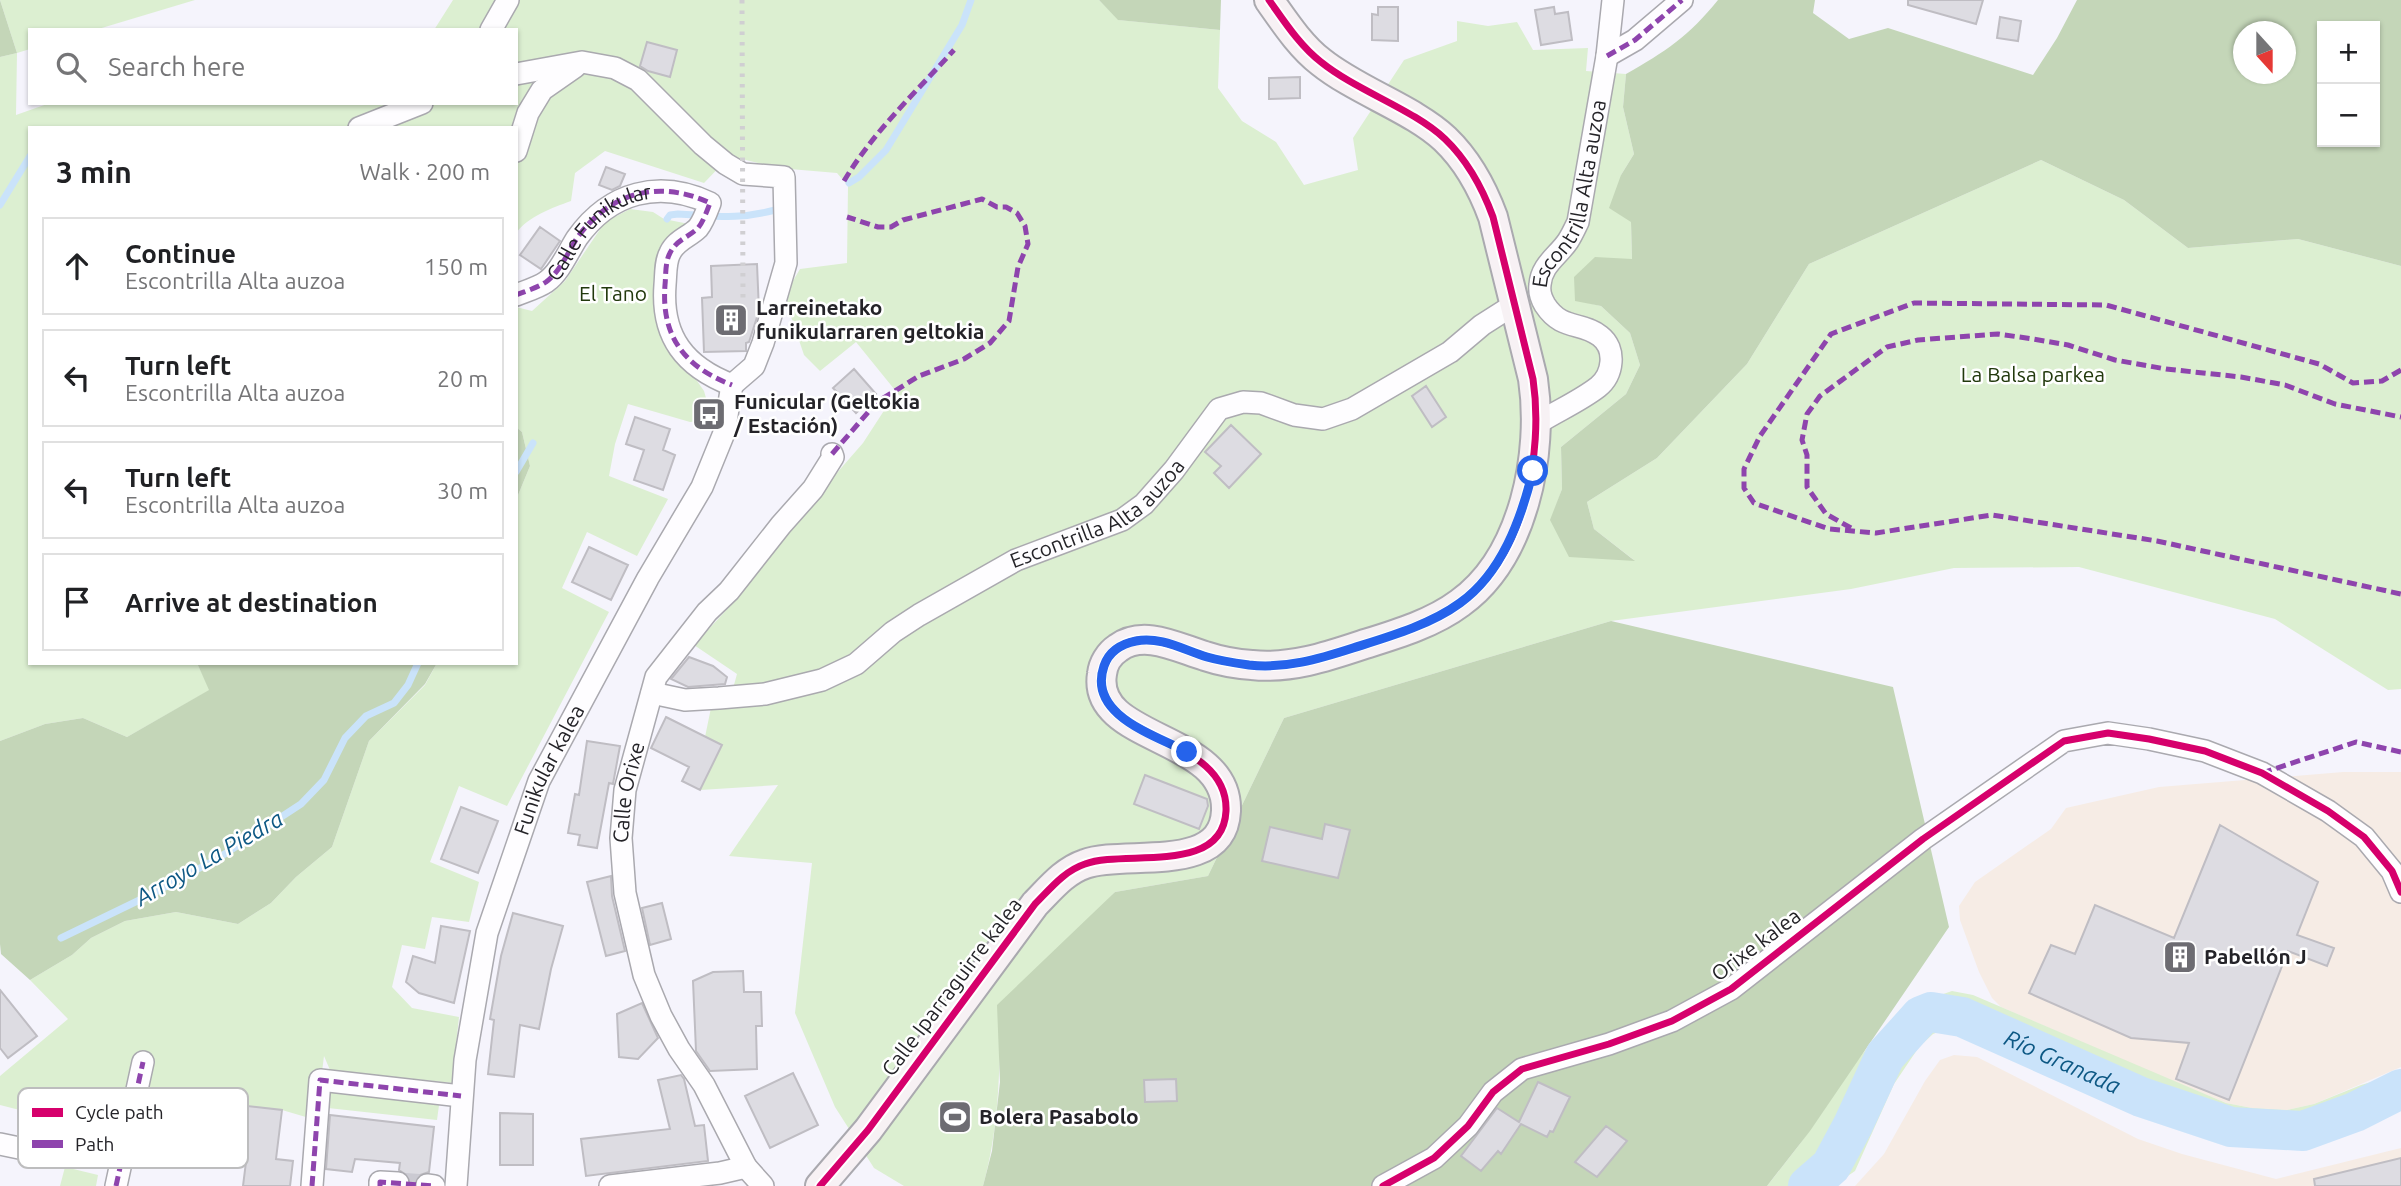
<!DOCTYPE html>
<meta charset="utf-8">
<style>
:root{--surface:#fff;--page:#f2f2f2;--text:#202124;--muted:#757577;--line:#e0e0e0}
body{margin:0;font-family:Ubuntu,sans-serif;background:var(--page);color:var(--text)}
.controls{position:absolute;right:21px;top:21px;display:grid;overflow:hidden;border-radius:0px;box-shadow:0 2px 5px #0004}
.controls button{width:63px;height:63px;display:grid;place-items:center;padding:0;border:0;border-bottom:2px solid var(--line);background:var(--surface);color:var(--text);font:35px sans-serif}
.compass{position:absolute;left:2233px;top:21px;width:63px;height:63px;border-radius:50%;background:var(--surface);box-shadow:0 2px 5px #0004;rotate:159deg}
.stop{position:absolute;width:21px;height:21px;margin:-16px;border:5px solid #2563eb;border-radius:50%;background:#fff}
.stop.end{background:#2563eb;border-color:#fff;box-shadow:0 2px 7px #0008}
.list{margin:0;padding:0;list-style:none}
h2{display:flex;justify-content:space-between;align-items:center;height:91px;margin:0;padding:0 28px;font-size:30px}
h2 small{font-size:23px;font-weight:400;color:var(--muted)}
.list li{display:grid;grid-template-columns:46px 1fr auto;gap:21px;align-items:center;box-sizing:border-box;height:98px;margin:0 14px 14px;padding:0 14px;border:2px solid var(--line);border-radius:0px}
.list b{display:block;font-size:26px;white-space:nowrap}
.list p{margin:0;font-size:23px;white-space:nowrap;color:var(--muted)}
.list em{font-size:23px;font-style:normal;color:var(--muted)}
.icon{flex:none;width:38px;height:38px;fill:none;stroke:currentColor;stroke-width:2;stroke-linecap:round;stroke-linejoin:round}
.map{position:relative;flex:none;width:2401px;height:1186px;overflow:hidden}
.search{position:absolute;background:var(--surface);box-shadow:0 2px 5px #0004;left:28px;top:28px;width:490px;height:77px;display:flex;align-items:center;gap:18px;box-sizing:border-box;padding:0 24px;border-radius:0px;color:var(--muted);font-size:26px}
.panel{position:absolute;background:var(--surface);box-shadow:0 2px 5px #0004;left:28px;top:126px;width:490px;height:539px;border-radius:0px}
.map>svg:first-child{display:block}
</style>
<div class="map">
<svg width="2401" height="1186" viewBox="0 0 2401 1186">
<rect width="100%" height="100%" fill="#f5f4fc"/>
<path fill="#f6ece5" d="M2343 772H2401V1067L2314 1104 2287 1110 2252 1108 2226 1103 2146 1070 2001 1007 1992 998 1979 972 1960 920 1959 906 1975 882 2051 829 2066 808 2159 787Z
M1954 1055 1977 1057 2138 1139 2182 1154 2276 1179 2401 1148V1186H1855L1884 1154 1925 1081 1940 1060Z"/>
<path fill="#dcefd1" d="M0 0H195L95 30H30V49L17 53 16 115 50 103H516V30H434L453 0H1099L1119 20 1220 30 1218 88 1242 121 1276 142 1304 185 1358 170 1353 138 1404 60 1457 41V21L1488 26 1517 22 1533 50 1588 48 1586 71 1626 74 1623 107 1634 154 1621 175 1631 222 1632 260 1576 300 1601 306 1630 333 1640 365 1626 394 1561 447 1562 489 1551 520 1634 560 1594 529 1587 502 1657 458 1747 364 1809 264 2041 160 2124 200 2188 248 2298 239 2401 266V689L2388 690 2275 619 2079 567 1954 568 1851 589 1611 621 1284 718 1208 876 1115 892 1000 1013C1000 1072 999 1129 983 1186H904L874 1168 835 1107 795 1013 812 863 729 856 778 785 700 790 722 746 705 737 712 703H729L737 674 694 645 743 592 815 498 863 443 887 406 903 400 856 342 820 371 804 355 784 296 800 269 847 263 848 186 837 173 778 168 730 156 704 183 605 151 575 173 571 201C552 208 529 216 516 233V128H30V663H197L210 690 127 737 83 718 45 724 0 741V57L17 53Z
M630 209 653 212 664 219 689 224 661 270 693 375 704 391 708 405V420L690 422 628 404 615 444 609 476 668 499 637 556 587 532 562 588 609 612 507 806 459 786 430 862 479 882 469 922 432 917 425 949 402 945 392 987 412 1008 459 1017 452 1083 330 1070 324 1056 316 1120 282 1110 147 1095H136L126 1137 0 1105V1076L68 1019 30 980 72 955 91 938 125 921 176 912 238 924 271 903 296 877 332 847 369 741 425 685 437 663H516V500L530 466 522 432 516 427V307L532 311 565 281 605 222Z
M1952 991 1973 995 2226 1103 2252 1108 2287 1110 2314 1104 2361 1085 2401 1073V1110L2364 1122 2314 1144 2236 1145 2171 1124 1972 1033 1949 1028 1933 1034 1919 1047 1894 1084 1855 1171 1833 1186H1767C1785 1163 1803 1141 1819 1117 1859 1059 1880 1014 1952 991Z
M330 1086 440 1098 437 1120 328 1108Z
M65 1167 98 1175 96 1186H60Z"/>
<path fill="#c4d6b8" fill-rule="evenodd" d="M0 0 17 53 0 57Z
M1099 0H1221L1220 30 1118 20Z
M1718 0H1815L1813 13 1849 39 1888 28 2033 75 2057 38 2077 0H2401V266L2298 239 2188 248 2124 200 2041 160 1809 264 1747 364 1657 458 1587 502 1594 529 1635 561 1569 557 1550 520 1562 489 1561 447 1626 394 1640 365 1630 333 1601 306 1575 301 1574 277 1595 257 1632 259 1631 222 1609 208 1621 175 1634 154 1623 107 1626 74C1665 52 1689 36 1718 0ZM2375 26V142H2322V26ZM2244 32H2286V74H2244Z
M516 427 522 432 530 466 516 500Z
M1611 621 1893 687 1949 927 1810 1131 1767 1186H983L992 1151 1000 1082 997 1005 1115 892 1208 876 1284 718Z
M197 663H437L425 684 369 741 332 847 296 877 271 903 238 924 176 912 125 921 91 938 72 955 30 980 1 954 0 944V741L45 724 83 718 127 737 209 690Z"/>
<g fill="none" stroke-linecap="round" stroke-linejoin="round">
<path stroke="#cae3fa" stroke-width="7" d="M849 183 859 177 886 150 962 25 971 0
M0 205 30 156
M667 219 670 215 678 214C717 216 737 220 775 210
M516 472 533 443
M61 938 156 892 220 857 301 804 324 780 345 738 366 716 394 703 408 685 418 663"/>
<path stroke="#cae3fa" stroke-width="40" id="s1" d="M1808 1186 1831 1166 1853 1125 1885 1056 1921 1016 1931 1012 1962 1017 2141 1097 2231 1127 2303 1131 2355 1112 2401 1089"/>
</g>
<path fill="#dddce2" stroke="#bfbdc3" stroke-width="2" d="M1908 0H1983L1976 24 1908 5Z
M1378 7H1398V41L1372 40V14L1378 15Z
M1554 7 1555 14 1568 12 1572 40 1541 45 1535 10Z
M2000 17 2021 21 2018 41 1997 38Z
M647 42 677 50 670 77 648 71 640 66Z
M1300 77V98L1269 99V78Z
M606 167 625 174 620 186 612 190 599 185Z
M540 227 560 241 541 269 520 255Z
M757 264 759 311 749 342 746 343V351L704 352 702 298 712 297 711 266Z
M854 369 876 394 856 413 833 388Z
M1426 386 1446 417 1432 427 1412 396Z
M635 417 670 429 663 450 675 455 663 490 634 480 644 450 626 444Z
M1231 425 1261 454 1229 488 1214 473 1221 466 1205 452Z
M589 547 628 565 611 600 572 582Z
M689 657 713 666 727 677 725 684 688 687 671 679Z
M666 717 722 745 700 790 682 781 689 767 651 748Z
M587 741 620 746 613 784 609 783 597 848 578 845 580 835 568 833 575 794 579 795Z
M1145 775 1207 799 1208 806 1199 829 1134 804Z
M461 807 498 821 478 873 441 859Z
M1325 824 1350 830 1338 878 1262 861 1270 827 1322 839Z
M2220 825 2318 882 2297 935 2334 948 2327 966 2288 951 2229 1100 2176 1079 2189 1043 2131 1038 2029 993 2051 945 2075 954 2095 905 2174 938Z
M611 876 612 896 625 951 606 956 587 882Z
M662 903 671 939 650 945 642 908Z
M513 913 563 926 551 969 539 1029 520 1025 514 1077 488 1074 494 1020 490 1019 501 956Z
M441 926 470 931 454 1003 419 993 406 982 413 956 435 963Z
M743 971 744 992H761L762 1026H756L757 1069 710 1071 696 1051 693 981 713 972Z
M0 990 37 1036 8 1058 0 1048Z
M642 1003 658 1038 638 1059 619 1057 617 1014Z
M793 1073 818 1125 770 1148 745 1096Z
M681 1075 684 1079 695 1126 704 1125 708 1161 586 1176 581 1139 670 1129 658 1080Z
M1176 1079 1177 1101 1145 1102 1144 1080Z
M1538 1082 1570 1097 1553 1132 1550 1131 1547 1137 1521 1124 1501 1154 1498 1151 1481 1171 1461 1156 1497 1108 1519 1122Z
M149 1095 282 1110 276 1159 293 1161 290 1186H243L247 1154 142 1142Z
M500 1113 533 1114V1165H500Z
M330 1115 434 1127 429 1172 417 1176 414 1186H410L409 1177 399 1170 400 1163 355 1159 352 1172 326 1169Z
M1606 1126 1627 1141 1597 1177 1575 1162Z
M2401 1158V1186H2315L2314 1179Z"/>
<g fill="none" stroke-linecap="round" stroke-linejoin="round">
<path stroke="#cbcad2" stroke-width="21" stroke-dasharray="21 10" stroke-linecap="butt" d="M398 1183 427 1185"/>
<g stroke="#aaa9af" stroke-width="24">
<g id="street">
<path d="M491 30 508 0"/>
<path d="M1607 56 1635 40 1682 0"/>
<path d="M516 74 582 62 615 68 638 80 703 145 726 164 743 174 784 177 786 263 763 343 754 366 732 385"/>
<path d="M359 128 422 103"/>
<path d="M516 151 528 113 542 90 575 67"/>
<path d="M516 295C526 291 537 288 546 282 560 272 568 252 577 238 610 192 659 179 710 203 707 211 703 222 698 228 689 237 676 240 670 253 665 262 666 275 665 285 661 337 685 367 732 385"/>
<path id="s2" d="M1538 423C1557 411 1580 401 1598 387 1613 375 1617 349 1600 336 1581 321 1562 331 1545 305 1542 300 1539 292 1540 285 1541 265 1558 256 1568 241 1572 235 1575 228 1578 222L1607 56 1613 0"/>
<path id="s3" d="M652 693 685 700 719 698 765 694 822 680 856 664 893 632 919 615 1016 560 1122 520 1144 504 1174 470 1219 409 1243 402 1261 403 1294 415 1323 419 1352 409 1450 352 1482 325 1515 304"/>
<path d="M0 1144 48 1154"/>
<path d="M427 1185 434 1186"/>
<path d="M116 1186 143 1062"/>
<path d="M312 1186 320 1080 461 1096"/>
<path d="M380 1186V1182L398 1183"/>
<path id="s4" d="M456 1186 465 1060 487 933 539 781 648 578 702 487 724 433 732 385"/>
<path d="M610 1186 720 1173 746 1167"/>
<path id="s5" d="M763 1186 746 1167 704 1085 679 1049 661 1016 644 975 625 893 621 838 625 790 656 677 707 612 729 591 781 525 813 489 833 457 832 454"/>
<path d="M1383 1186 1434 1158 1468 1126 1493 1092 1522 1069 1609 1044 1672 1021 1731 989 1923 839 2064 741 2108 733 2149 739 2205 751 2262 773 2328 811 2364 837 2392 871 2401 892"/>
</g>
</g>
<g stroke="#aaa9af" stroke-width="32">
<path id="secondary" d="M820 1186 868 1130 1035 904C1050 889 1064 871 1085 864 1124 849 1223 876 1226 811 1229 734 1091 742 1102 674 1103 664 1109 654 1118 648 1144 629 1178 648 1205 656 1220 661 1236 664 1252 665 1290 669 1326 657 1362 645 1394 635 1432 624 1460 603 1524 557 1544 453 1533 379L1493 217C1482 187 1468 161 1445 139 1413 109 1357 91 1321 62 1300 46 1284 21 1269 0"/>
</g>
<use href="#street" stroke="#fefdff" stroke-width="21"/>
<use href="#secondary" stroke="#f7f1f4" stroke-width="28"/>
<path stroke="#d0cfd2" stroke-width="5" stroke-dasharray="3.5 7" stroke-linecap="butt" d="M742 0 743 301"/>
<g stroke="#8e44ad" stroke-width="5" stroke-dasharray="10 5" stroke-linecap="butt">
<path d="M1607 56 1635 40 1682 0"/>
<path d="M844 181C873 132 916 92 954 50"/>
<path id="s6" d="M516 295C526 291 537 288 546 282 560 272 568 252 577 238 610 192 659 179 710 203 707 211 703 222 698 228 689 237 676 240 670 253 665 262 666 275 665 285 661 337 685 367 732 385"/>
<path d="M2401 370 2382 381 2353 383 2319 364 2106 305 1914 303 1831 334 1760 436 1744 469V488L1754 503 1829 529 1876 533 1992 515 2157 541 2401 594"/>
<path d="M832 454 877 402 919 376 964 359 990 343 1009 321 1018 267 1028 244 1025 226 1017 213 1006 207H997L982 199 903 220 891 227H878L847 217"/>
<path d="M1851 528 1826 514 1807 487V455L1802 440 1807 414 1820 396 1887 347 1918 340 1998 334 2033 339 2068 345 2115 360 2166 369 2241 377 2285 385 2335 404 2401 417"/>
<path d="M2262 773 2356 742 2401 752"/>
<path d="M116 1186 143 1062"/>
<path d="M312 1186 320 1080 461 1096"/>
<path d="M380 1186V1182L434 1186"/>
</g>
<g stroke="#fff" stroke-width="11">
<path id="cycleway" d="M820 1186 868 1130 1035 904C1050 889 1064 871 1085 864 1124 849 1223 876 1226 811 1229 734 1091 742 1102 674 1103 664 1109 654 1118 648 1144 629 1178 648 1205 656 1220 661 1236 664 1252 665 1290 669 1326 657 1362 645 1394 635 1432 624 1460 603 1524 557 1544 453 1533 379L1493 217C1482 187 1468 161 1445 139 1413 109 1357 91 1321 62 1300 46 1284 21 1269 0
M1383 1186 1434 1158 1468 1126 1493 1092 1522 1069 1609 1044 1672 1021 1731 989 1923 839 2064 741 2108 733 2149 739 2205 751 2262 773 2328 811 2364 837 2392 871 2401 892"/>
</g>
<use href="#cycleway" stroke="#d6006c" stroke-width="7"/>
</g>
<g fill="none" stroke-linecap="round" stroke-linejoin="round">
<path stroke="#2563eb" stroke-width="9" d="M1187 752C1155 735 1087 715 1104 666 1109 651 1121 644 1136 641 1160 636 1184 650 1207 657 1221 661 1235 663 1249 665 1285 669 1319 659 1353 648 1388 637 1430 625 1460 603 1502 573 1521 519 1533 471"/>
</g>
<defs>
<g id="building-square" transform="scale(1.75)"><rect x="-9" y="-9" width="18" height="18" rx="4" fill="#6d6c72" stroke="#fff"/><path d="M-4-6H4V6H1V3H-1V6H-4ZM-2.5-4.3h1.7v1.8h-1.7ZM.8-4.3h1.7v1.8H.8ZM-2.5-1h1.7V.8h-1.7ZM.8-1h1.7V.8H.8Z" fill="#fff"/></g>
<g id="bus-square" transform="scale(1.75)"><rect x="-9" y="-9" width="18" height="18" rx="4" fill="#6d6c72" stroke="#fff"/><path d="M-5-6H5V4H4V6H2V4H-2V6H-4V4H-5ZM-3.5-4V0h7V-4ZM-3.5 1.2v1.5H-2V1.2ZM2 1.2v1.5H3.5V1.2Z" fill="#fff"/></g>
<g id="stadium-square" transform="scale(1.75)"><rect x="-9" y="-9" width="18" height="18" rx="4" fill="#6d6c72" stroke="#fff"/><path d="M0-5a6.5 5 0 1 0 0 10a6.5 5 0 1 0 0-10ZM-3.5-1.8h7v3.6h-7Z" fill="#fff"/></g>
</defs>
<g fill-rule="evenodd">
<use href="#building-square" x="731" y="320"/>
<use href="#bus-square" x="709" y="414"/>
<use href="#building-square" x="2180" y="957"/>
<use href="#stadium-square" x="955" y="1117"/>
</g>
<g text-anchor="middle" stroke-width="5" stroke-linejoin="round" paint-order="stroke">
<g font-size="21" fill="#242328" stroke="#fff">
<text dy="7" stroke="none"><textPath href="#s2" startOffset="312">Escontrilla Alta auzoa</textPath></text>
<text dy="7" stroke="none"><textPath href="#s6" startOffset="108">Calle Funikular</textPath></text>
<text dy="7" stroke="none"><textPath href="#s3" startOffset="497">Escontrilla Alta auzoa</textPath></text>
<text dy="7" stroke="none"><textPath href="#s4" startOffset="430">Funikular kalea</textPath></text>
<text dy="7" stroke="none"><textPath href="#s5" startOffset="429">Calle Orixe</textPath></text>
<text transform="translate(1756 945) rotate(-37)" y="7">Orixe kalea</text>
<text transform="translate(952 987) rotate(-53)" y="7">Calle Iparraguirre kalea</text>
</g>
<g font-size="21" fill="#22390d" stroke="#fff">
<text x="613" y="301">El Tano</text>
<text x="2033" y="382">La Balsa parkea</text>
</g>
<g font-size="21" font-weight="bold" fill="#242328" stroke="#fff" text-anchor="start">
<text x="756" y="315">Larreinetako<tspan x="756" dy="24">funikularraren geltokia</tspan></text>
<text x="734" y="409">Funicular (Geltokia<tspan x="734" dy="24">/ Estación)</tspan></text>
<text x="2204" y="964">Pabellón J</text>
<text x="979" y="1124">Bolera Pasabolo</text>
</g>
<g font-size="23" font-style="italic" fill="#0d5884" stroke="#fff">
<text transform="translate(209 858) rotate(-30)" y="8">Arroyo La Piedra</text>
<text dy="8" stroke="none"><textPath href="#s1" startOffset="359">Río Granada</textPath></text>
</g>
</g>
<rect x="18" y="1088" width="230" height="80" rx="10" fill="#fff" stroke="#bdbdbe" stroke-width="2"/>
<rect x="32" y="1108" width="31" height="9" fill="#d6006c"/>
<rect x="32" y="1140" width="31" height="8" fill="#8e44ad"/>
<g font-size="19" fill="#242328">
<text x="75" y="1119">Cycle path</text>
<text x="75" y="1151">Path</text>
</g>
</svg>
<div class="controls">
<button>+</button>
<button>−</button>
</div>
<svg class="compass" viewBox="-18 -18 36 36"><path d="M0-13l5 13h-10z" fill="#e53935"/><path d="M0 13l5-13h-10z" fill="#757577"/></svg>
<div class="stop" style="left:1533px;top:471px"></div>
<div class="stop end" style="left:1187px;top:752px"></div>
<div class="search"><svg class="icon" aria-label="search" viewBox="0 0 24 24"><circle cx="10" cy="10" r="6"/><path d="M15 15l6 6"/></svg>Search here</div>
<section class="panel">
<h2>3 min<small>Walk · 200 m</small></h2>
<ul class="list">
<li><svg class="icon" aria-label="ahead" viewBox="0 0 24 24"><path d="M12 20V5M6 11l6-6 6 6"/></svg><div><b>Continue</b><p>Escontrilla Alta auzoa</p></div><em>150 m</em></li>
<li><svg class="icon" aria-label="left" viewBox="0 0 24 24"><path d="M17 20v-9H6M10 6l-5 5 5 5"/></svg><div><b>Turn left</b><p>Escontrilla Alta auzoa</p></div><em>20 m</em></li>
<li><svg class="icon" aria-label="left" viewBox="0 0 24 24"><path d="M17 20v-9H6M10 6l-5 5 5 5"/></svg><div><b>Turn left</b><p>Escontrilla Alta auzoa</p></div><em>30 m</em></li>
<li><svg class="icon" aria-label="arrive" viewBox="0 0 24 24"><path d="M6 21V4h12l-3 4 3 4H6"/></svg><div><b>Arrive at destination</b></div></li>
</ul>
</section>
</div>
